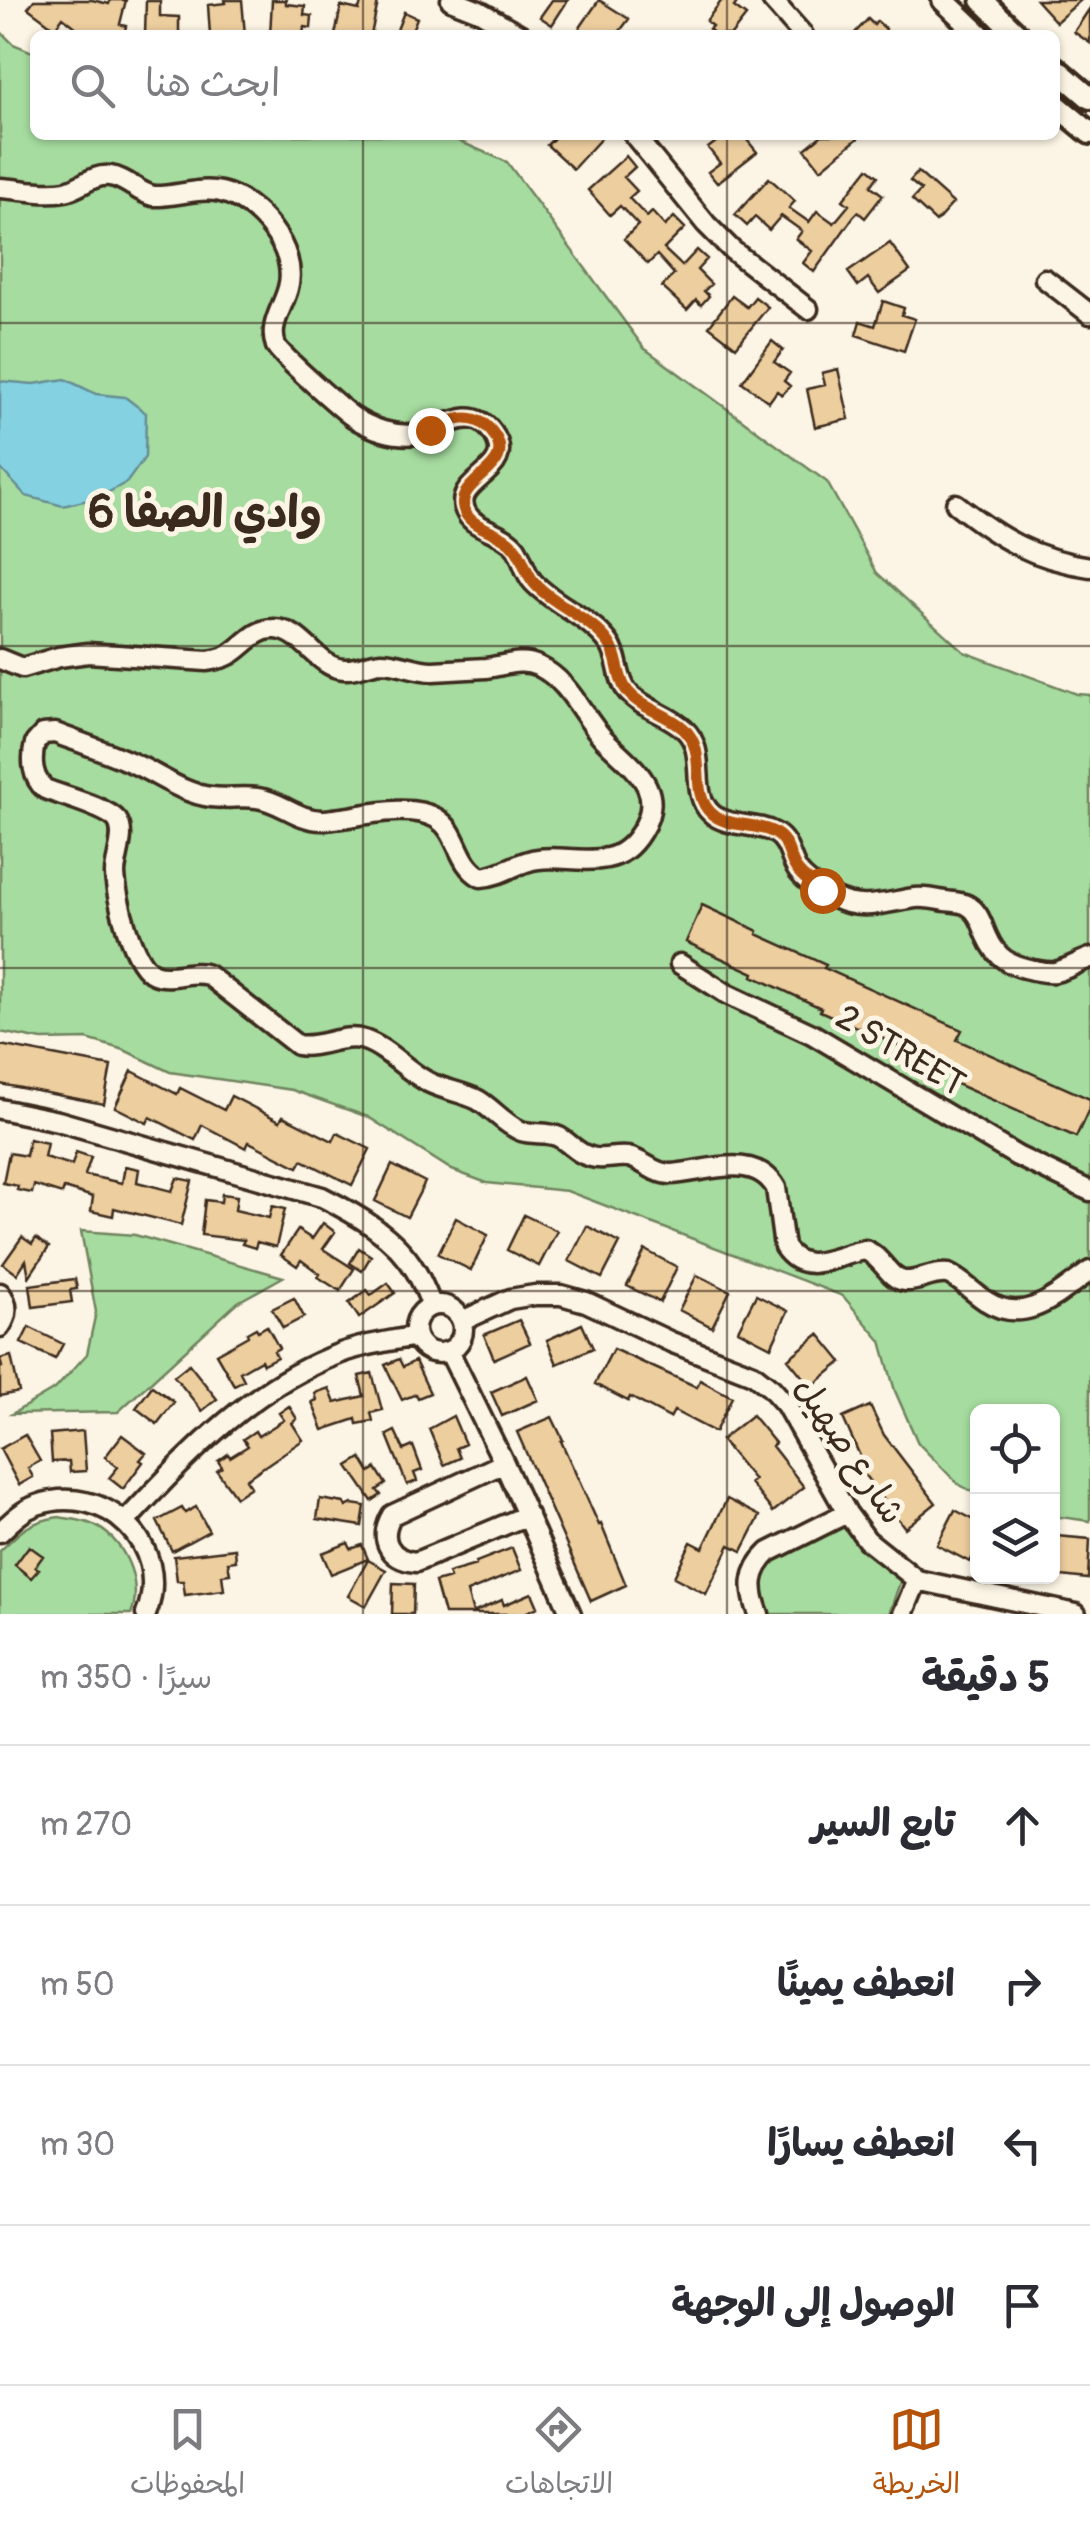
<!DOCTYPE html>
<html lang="ar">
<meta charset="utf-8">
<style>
:root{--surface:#fff;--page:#f7f7f7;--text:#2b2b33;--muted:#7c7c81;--line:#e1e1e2;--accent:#b45309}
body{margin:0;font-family:Pangolin,"Playpen Sans Arabic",sans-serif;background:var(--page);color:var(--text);direction:rtl}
.controls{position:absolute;right:30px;bottom:30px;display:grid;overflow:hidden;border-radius:15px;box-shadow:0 2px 8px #0004}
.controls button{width:90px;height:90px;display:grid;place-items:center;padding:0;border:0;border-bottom:2px solid var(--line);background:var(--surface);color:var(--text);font:50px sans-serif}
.stop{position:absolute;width:30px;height:30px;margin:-22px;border:8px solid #b45309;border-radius:50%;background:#fff}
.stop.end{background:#b45309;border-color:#fff;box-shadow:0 2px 10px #0008}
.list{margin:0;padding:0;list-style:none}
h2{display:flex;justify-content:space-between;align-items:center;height:130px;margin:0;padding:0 40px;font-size:42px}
h2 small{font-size:32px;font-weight:400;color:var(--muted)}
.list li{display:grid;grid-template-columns:65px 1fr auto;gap:30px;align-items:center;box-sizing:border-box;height:160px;padding:0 40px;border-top:2px solid var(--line)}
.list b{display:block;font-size:38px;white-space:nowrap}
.list em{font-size:32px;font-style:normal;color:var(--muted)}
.icon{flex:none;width:55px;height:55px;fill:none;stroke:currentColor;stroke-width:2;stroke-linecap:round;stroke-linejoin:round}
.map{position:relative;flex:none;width:1090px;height:1614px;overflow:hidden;direction:ltr}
.search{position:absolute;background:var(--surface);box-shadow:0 2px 8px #0004;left:30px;right:30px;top:30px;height:110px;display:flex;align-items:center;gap:25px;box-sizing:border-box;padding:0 35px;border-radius:15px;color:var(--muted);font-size:38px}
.sheet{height:770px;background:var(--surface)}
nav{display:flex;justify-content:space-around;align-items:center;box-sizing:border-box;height:140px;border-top:2px solid var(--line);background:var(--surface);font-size:28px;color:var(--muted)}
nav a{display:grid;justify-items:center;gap:5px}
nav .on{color:var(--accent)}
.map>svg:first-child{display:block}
</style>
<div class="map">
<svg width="1090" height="1614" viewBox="0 0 1090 1614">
<rect width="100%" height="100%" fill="#fcf5e5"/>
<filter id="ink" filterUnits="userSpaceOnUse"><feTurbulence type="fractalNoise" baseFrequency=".01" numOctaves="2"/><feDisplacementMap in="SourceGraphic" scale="20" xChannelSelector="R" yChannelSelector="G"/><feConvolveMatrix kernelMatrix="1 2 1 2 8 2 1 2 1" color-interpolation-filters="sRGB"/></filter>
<g filter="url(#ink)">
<path fill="#a6dc9f" stroke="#70835e" stroke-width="2.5" d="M0 31 13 44 35 53V135H445L507 162 644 348 827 482 877 573 964 652 1077 694 1090 695V1521L1053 1516 1052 1412H978L977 1494 958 1484 918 1443 895 1391 881 1341 843 1296 567 1191 487 1183 452 1170 368 1117 292 1090 170 1072 124 1050 87 1039 42 1040 0 1032Z
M81 1231 135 1235 283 1277 238 1302 118 1412 12 1414 56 1388 87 1354 96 1312Z
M841 1513 903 1574 889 1614H768C765 1607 760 1599 759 1592 754 1560 818 1529 841 1513Z
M59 1517C69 1519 82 1520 91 1524 123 1536 144 1582 131 1614H0V1551C20 1531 30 1521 59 1517Z"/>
<path fill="#83d1e1" stroke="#668e93" stroke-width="2.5" d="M65 379 96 394 125 397 146 413 145 457 127 482 100 497 63 506 26 496 0 468V381L34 384Z"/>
<path fill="#edce9f" stroke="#3b2a1e" stroke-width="2.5" d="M34 0H92L109 4 110 0H126L120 24 126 26 124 35H82V32L63 17 55 28 28 8Z
M225 0H242L245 35H210L208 5 226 3Z
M272 0H286V4L305 6 304 15 312 16 311 28 304 27 303 35H270Z
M362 0 378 2 371 35H335L341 6 359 10Z
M552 0H568L552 25 540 17Z
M599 0 629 19 617 35H575Z
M722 0H739L734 7 746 16 731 35H716L709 29 712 26 706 21Z
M1036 0H1081L1056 22Z
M146 1H160V16L179 17V35H145Z
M1090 8V43L1074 32Z
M404 12 417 18 410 35H395Z
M868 19 874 25 877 21 886 29 883 33 885 35H853Z
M557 135H604L573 169 547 145Z
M711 135H743L757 152 717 183 708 172 720 163 708 148 716 142Z
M822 135H862L821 169 805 149Z
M626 156 635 167 624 177 637 191 629 198 647 217 652 212 665 226 674 217 685 228 664 249 682 266 697 250 707 259 697 270 711 284 704 291 709 296 701 305 696 300 687 310 662 287 674 274 657 255 648 264 624 239 638 225 620 206 610 215 588 190Z
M868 168 878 176 871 186 883 195 865 218 858 212 854 216 814 272 803 263 812 251 796 239 802 231 781 216 769 230 755 217 747 226 735 215 769 178 795 201 789 208 809 222 817 211 834 223 849 205 843 200Z
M918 172 953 203 936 222 912 200 921 190 910 181Z
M890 243 910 271 879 293 868 278 858 286 848 272Z
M732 296 747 307 755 297 768 307 736 347 709 326Z
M883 301 904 308 902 315 915 319 904 351 856 335 860 321 875 326Z
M772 341 783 350 774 362 790 373 784 381 790 386 782 395 777 391 769 402 742 382Z
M838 369 849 419 815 427 807 389 825 385 822 373Z
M702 905 758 931 757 934 826 965 824 968 962 1030 957 1040 1090 1099V1107L1076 1137 954 1083 958 1072 820 1011 821 1008 753 976 754 973 686 942Z
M0 1045 111 1066 104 1104 0 1084Z
M132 1071 177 1094 180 1088 224 1110 231 1096 280 1121 283 1116 333 1141 337 1133 370 1149 352 1185 302 1160 298 1167 249 1142 246 1148 202 1125 195 1140 150 1117 147 1123 115 1107Z
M29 1139 47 1143 44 1157 72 1165 76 1152 91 1157 85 1175 122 1183 125 1166 139 1169 137 1182 172 1191 177 1178 192 1181 181 1225 114 1208 113 1216 91 1211 93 1197 64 1188 62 1194 34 1185 32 1193 17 1190 18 1186 3 1183 9 1153 26 1156Z
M392 1165 425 1182 407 1217 375 1201Z
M222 1194 237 1196 235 1210 269 1218 272 1206 285 1209 276 1247 257 1242 255 1248 242 1244 244 1240 201 1235 205 1200 221 1202Z
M524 1215 557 1231 539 1266 507 1250Z
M456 1218 488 1235 471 1270 438 1254Z
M323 1223 335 1232 323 1249 354 1269 340 1291 318 1277 320 1274 301 1260 297 1266 281 1255 298 1230 312 1239Z
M587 1226 620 1243 602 1278 569 1261Z
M22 1237 32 1244 36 1238 49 1247 29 1277 26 1260 17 1274 3 1264Z
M359 1248 371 1256 362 1271 350 1263Z
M645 1250 677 1267 660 1302 627 1286Z
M697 1275 730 1291 712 1327 679 1310Z
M75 1279 77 1289 70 1290 72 1302 33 1307 30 1285Z
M388 1283 395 1293 359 1318 349 1303 367 1290 371 1295Z
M756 1295 788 1311 771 1347 738 1330Z
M294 1298 304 1317 283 1328 272 1309Z
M519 1320 530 1343 494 1359 484 1335Z
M582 1324 593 1348 557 1364 547 1340Z
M267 1326 279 1348 274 1351 277 1357 263 1364 261 1360 240 1372 244 1380 234 1385 216 1354 248 1336 247 1333 256 1328 258 1331Z
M29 1327 63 1344 55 1359 21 1343Z
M819 1334 842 1362 811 1387 788 1359Z
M613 1349 697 1387 700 1380 732 1397 715 1432 674 1411 670 1418 630 1397 628 1401 595 1384Z
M11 1356 19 1392 0 1396V1368L2 1367 0 1359Z
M399 1359 403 1367 415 1361 430 1393 418 1398 416 1394 402 1400 385 1365Z
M189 1364 217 1399 202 1411 174 1376Z
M372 1373 382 1410 371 1413 373 1421 357 1424 356 1419 323 1430 312 1402 317 1400 315 1393 329 1388 335 1403 364 1396 359 1376Z
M527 1376 538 1400 502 1416 491 1392Z
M152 1386 174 1402 157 1424 136 1408Z
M289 1406 297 1419 292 1423 303 1440 246 1479 251 1487 236 1497 217 1471 222 1467 218 1461 228 1454 230 1457 248 1446 243 1439 255 1431 258 1436 284 1420 279 1413Z
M870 1406 884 1435 936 1503 905 1528 854 1461 860 1456 843 1418Z
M752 1415 775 1443 772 1446 804 1487 773 1512 750 1483 754 1480 721 1440Z
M453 1416 465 1444 456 1448 460 1458 444 1465 429 1429Z
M552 1417 563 1440 561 1441 599 1525 601 1524 626 1585 591 1601 517 1432Z
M83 1431 86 1471 70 1472 69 1461 52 1462 50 1434Z
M395 1431 404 1450 413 1446 422 1470 414 1473 417 1481 407 1485 387 1435Z
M25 1435 40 1461 28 1468 33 1477 19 1485 0 1449Z
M122 1435 146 1453 140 1460 143 1462 123 1489 109 1478 118 1467 105 1457Z
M361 1458 370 1472 376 1468 386 1484 377 1490 381 1495 372 1501 348 1466Z
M320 1499 344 1503 346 1507 352 1504 365 1506 362 1526 317 1519Z
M727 1499 760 1516 742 1551 730 1545 706 1594 674 1577 691 1542 703 1548Z
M196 1507 209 1531 172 1551 157 1521 182 1508 185 1513Z
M955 1510 978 1522V1547L970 1562 937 1545Z
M1056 1536 1090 1539 1088 1579 1052 1575Z
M348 1543 351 1549 362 1545 368 1559 331 1574 322 1553Z
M29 1546 43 1556 35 1567 39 1569 31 1578 15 1565Z
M512 1548 521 1570 467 1592 473 1613 502 1600 504 1605 532 1593 538 1607 523 1614H444L435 1582 450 1578 448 1573 476 1565V1562Z
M235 1549 236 1561 228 1562 230 1574 222 1575 224 1590 185 1595 183 1581H177L174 1556Z
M368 1560 386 1570 366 1606 348 1596Z
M393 1583 414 1584 413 1614H392Z"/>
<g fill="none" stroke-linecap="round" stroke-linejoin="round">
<g stroke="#3b2a1e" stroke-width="25">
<path id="minor" d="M451 0 479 11 521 35
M772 0 803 35
M634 135 706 224 732 250 808 309
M0 188C21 189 44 195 65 191 81 188 92 174 110 176 126 178 137 192 153 196 175 197 199 187 221 192 257 200 299 250 288 288 283 308 268 325 276 346 278 353 343 410 353 417 371 429 395 437 417 434 443 429 471 403 492 432 522 473 446 479 467 514 476 530 503 531 516 548 523 559 524 572 533 582 554 605 590 617 609 643 620 658 616 678 628 692 643 709 668 714 684 729 709 752 688 791 711 813 727 828 756 822 775 833 790 842 789 858 798 871 806 882 821 891 834 898 862 912 886 902 915 898 925 897 935 899 945 901 952 902 961 902 967 905 979 911 982 925 987 936 997 959 1009 965 1033 970 1040 971 1047 973 1055 972 1068 969 1078 962 1090 958
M1045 279 1090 314
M956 504C1000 539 1034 559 1090 567
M0 659 22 668 59 657 88 653 207 661C214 660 222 659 229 655 244 647 254 629 273 629 303 628 316 668 344 669 357 670 368 663 381 662 399 662 415 671 433 671 450 670 468 669 486 668 503 666 521 658 538 666 570 681 581 714 603 738 630 766 669 788 641 832 633 845 623 855 607 858 584 863 561 856 538 859 518 861 502 876 481 877 455 862 460 832 436 818 406 801 354 819 322 820 297 820 281 801 257 798 242 796 227 799 211 797 186 794 163 778 141 767 114 754 84 744 55 733L43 734 35 743C31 760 32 778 45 789 62 796 106 807 117 820 127 834 115 858 115 874 116 897 132 965 154 974 171 981 190 969 208 975L297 1045C319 1049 343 1033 364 1040 388 1048 406 1071 428 1082 444 1090 462 1092 478 1100 493 1109 504 1124 521 1131 533 1135 548 1131 559 1137 570 1143 577 1154 591 1157 603 1161 615 1155 628 1157 644 1160 653 1174 670 1174 703 1173 754 1150 776 1188L784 1247C805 1278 835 1255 865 1250 883 1257 889 1280 905 1281 919 1282 932 1272 948 1274 962 1280 973 1293 986 1301 1026 1327 1059 1293 1090 1271
M680 964 727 994 812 1034 1017 1156 1090 1191
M0 1109 58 1121 322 1197C356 1214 395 1236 415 1270 422 1281 427 1294 432 1306
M0 1293C9 1304 8 1316 0 1327
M415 1329a24 24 0 1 1 48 0a24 24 0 1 1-48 0Z
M462 1321 510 1299 535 1295H561L586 1302 671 1342 753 1374 771 1388 786 1405 847 1513 867 1540 917 1580 1076 1614
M449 1351 504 1463 571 1614
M504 1463 392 1515C378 1538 389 1560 416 1562L528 1515
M125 1522C190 1453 250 1387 341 1353 364 1344 392 1341 416 1336
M0 1532C11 1522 22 1510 37 1505 105 1481 173 1546 146 1614
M759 1614C749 1589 749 1571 769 1552L847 1513
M903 1614 917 1580"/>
</g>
<g stroke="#3b2a1e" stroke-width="28">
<path id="major" d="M943 0 980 35
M982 0 1018 35
M1055 68 1090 98
M1055 104 1090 133"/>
</g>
<use href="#minor" stroke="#fcf5e5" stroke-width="18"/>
<use href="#major" stroke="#fcf5e5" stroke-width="20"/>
</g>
</g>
<g fill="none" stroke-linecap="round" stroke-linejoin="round" filter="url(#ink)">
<path stroke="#b45309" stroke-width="12" d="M430 430C451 419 475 410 492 432 523 471 447 479 466 514 475 530 503 531 515 548 525 560 525 575 538 587 559 607 591 619 609 643 620 658 616 678 628 692 642 709 668 714 684 729 709 753 688 791 711 813 727 828 756 822 775 833 788 841 788 853 794 865 800 876 811 883 822 890"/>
</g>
<path fill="none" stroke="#3b2a1e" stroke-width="2.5" stroke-opacity="0.55" d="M363 0V35M727 0V35M363 135V1614M727 135V1614M0 323H1090M0 646H1090M0 968H1090M0 1291H1090"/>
<g text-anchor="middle" stroke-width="10" stroke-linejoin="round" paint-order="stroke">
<g font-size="35" fill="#3b2a1e" stroke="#fcf5e5">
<text transform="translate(901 1050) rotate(31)" y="12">2 STREET</text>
<text transform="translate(850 1450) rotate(56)" y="12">شارع صهيل</text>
</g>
<g font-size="45" font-weight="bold" fill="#3b2a1e" stroke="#fcf5e5">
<text x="205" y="527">وادي الصفا 6</text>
</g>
</g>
</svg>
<div class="controls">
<button><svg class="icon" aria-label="locate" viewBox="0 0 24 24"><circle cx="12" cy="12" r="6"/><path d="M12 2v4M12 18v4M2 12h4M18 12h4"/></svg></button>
<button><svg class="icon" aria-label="layers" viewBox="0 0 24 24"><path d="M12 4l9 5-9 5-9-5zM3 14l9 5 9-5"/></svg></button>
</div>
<div class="stop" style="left:822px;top:890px"></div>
<div class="stop end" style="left:430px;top:430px"></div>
<div class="search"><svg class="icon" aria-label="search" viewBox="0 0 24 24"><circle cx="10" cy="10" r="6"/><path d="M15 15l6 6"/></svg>ابحث هنا</div>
</div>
<section class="sheet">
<h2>5 دقيقة<small>سيرًا · 350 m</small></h2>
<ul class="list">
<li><svg class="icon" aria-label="ahead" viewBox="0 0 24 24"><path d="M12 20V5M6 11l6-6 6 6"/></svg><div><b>تابع السير</b></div><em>270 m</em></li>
<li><svg class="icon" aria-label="right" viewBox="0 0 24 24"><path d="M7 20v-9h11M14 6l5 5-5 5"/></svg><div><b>انعطف يمينًا</b></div><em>50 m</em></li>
<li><svg class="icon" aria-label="left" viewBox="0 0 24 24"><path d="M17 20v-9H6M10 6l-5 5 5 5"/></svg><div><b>انعطف يسارًا</b></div><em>30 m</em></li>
<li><svg class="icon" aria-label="arrive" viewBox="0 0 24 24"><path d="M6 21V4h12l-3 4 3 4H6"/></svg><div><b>الوصول إلى الوجهة</b></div></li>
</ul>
</section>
<nav>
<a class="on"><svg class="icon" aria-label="map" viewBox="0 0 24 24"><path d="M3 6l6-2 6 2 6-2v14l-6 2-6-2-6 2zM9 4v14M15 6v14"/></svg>الخريطة</a>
<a><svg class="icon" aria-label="directions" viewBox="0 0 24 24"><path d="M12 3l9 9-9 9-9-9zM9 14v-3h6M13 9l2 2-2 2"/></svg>الاتجاهات</a>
<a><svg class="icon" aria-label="saved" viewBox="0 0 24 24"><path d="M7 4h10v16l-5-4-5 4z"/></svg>المحفوظات</a>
</nav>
